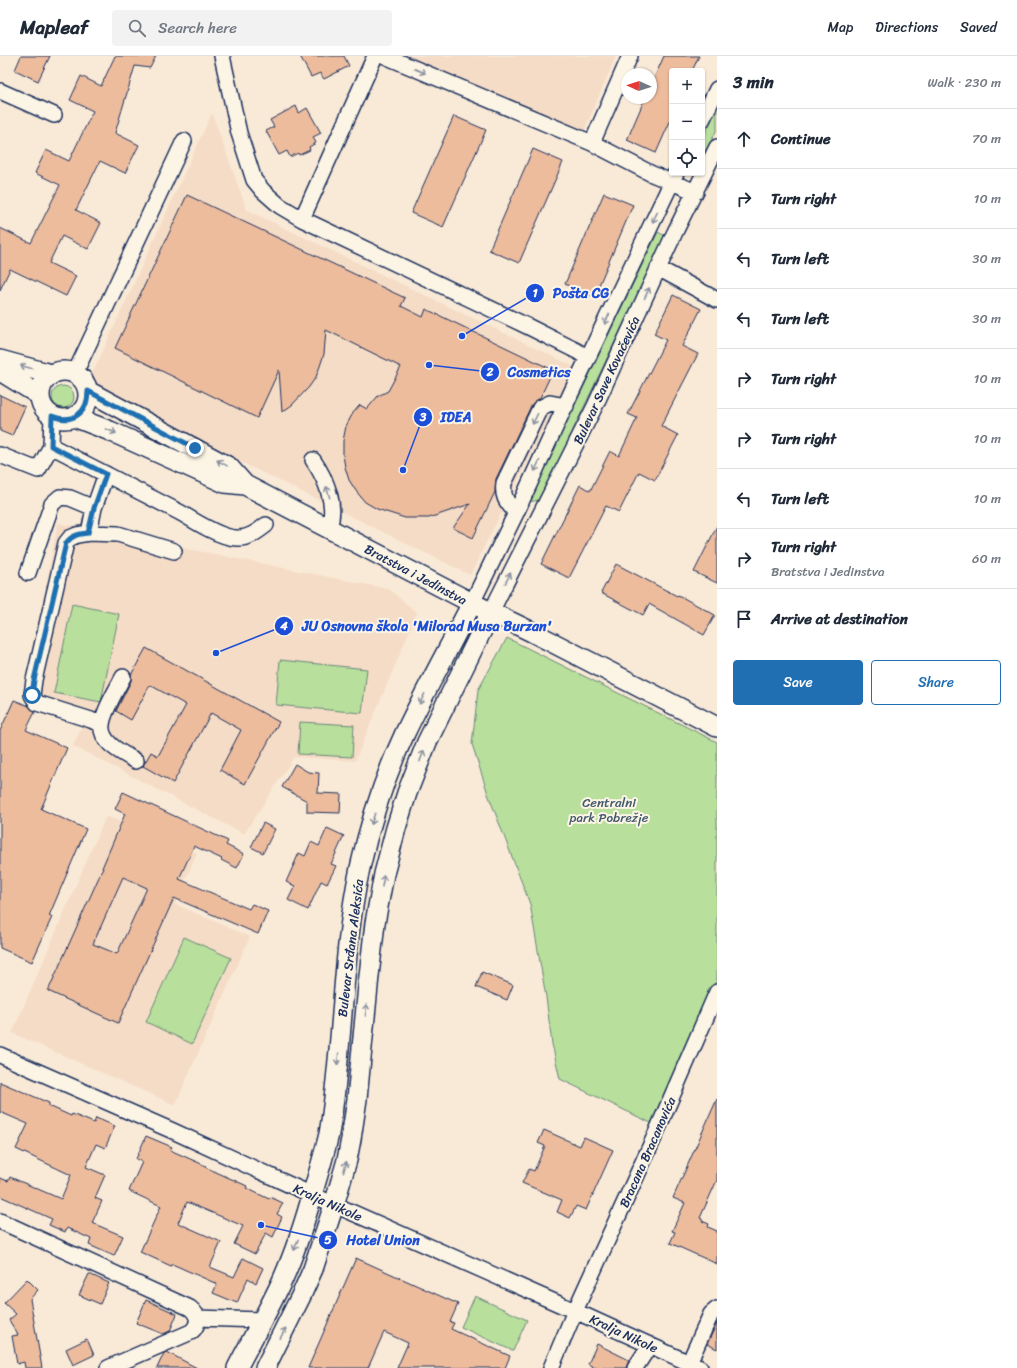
<!DOCTYPE html>
<meta charset="utf-8">
<style>
:root{--surface:#fff;--page:#f2f2f3;--text:#1f2937;--muted:#747a83;--line:#e0e1e3;--accent:#1f6fb2}
body{margin:0;font-family:Sriracha,sans-serif;background:var(--page);color:var(--text)}
.controls{position:absolute;right:12px;top:12px;display:grid;overflow:hidden;border-radius:4px;box-shadow:0 1px 3px #0004}
.controls button{width:36px;height:36px;display:grid;place-items:center;padding:0;border:0;border-bottom:1px solid var(--line);background:var(--surface);color:var(--text);font:20px sans-serif}
.compass{position:absolute;left:621px;top:12px;width:36px;height:36px;border-radius:50%;background:var(--surface);box-shadow:0 1px 3px #0004;rotate:273deg}
.stop{position:absolute;width:12px;height:12px;margin:-9px;border:3px solid #1f6fb2;border-radius:50%;background:#fff}
.stop.end{background:#1f6fb2;border-color:#fff;box-shadow:0 1px 4px #0008}
.list{margin:0;padding:0;list-style:none}
h2{display:flex;justify-content:space-between;align-items:center;height:52px;margin:0;padding:0 16px;font-size:17px}
h2 small{font-size:13px;font-weight:400;color:var(--muted)}
.list li{display:grid;grid-template-columns:26px 1fr auto;gap:12px;align-items:center;box-sizing:border-box;height:60px;padding:0 16px;border-top:1px solid var(--line)}
.list b{display:block;font-size:15px;white-space:nowrap}
.list p{margin:0;font-size:13px;white-space:nowrap;color:var(--muted)}
.list em{font-size:13px;font-style:normal;color:var(--muted)}
.actions{display:flex;gap:8px;padding:12px 16px}
.actions a{flex:1;padding:9px 0;border:1px solid var(--accent);border-radius:4px;text-align:center;font-size:14px;color:var(--accent)}
.actions .main{background:var(--accent);color:#fff}
.icon{flex:none;width:22px;height:22px;fill:none;stroke:currentColor;stroke-width:2;stroke-linecap:round;stroke-linejoin:round}
.map{position:relative;flex:none;width:717px;height:1312px;overflow:hidden}
header{display:flex;align-items:center;gap:24px;box-sizing:border-box;height:56px;padding:0 20px;background:var(--surface);border-bottom:1px solid var(--line)}
header strong{font-size:19px}
nav{display:flex;gap:22px;margin-inline-start:auto;font-size:14px}
.search{width:280px;height:36px;background:var(--page);display:flex;align-items:center;gap:10px;box-sizing:border-box;padding:0 14px;border-radius:4px;color:var(--muted);font-size:15px}
main{display:flex}
aside{flex:1;background:var(--surface)}
.map>svg:first-child{display:block}
</style>
<header>
<strong>Mapleaf</strong>
<div class="search"><svg class="icon" aria-label="search" viewBox="0 0 24 24"><circle cx="10" cy="10" r="6"/><path d="M15 15l6 6"/></svg>Search here</div>
<nav><a>Map</a><a>Directions</a><a>Saved</a></nav>
</header>
<main>
<div class="map">
<svg width="717" height="1312" viewBox="0 0 717 1312">
<rect width="100%" height="100%" fill="#f9ead7"/>
<filter id="ink" filterUnits="userSpaceOnUse"><feTurbulence type="fractalNoise" baseFrequency=".025" numOctaves="2"/><feDisplacementMap in="SourceGraphic" scale="8" xChannelSelector="R" yChannelSelector="G"/><feConvolveMatrix kernelMatrix="1 2 1 2 8 2 1 2 1" color-interpolation-filters="sRGB"/></filter>
<g filter="url(#ink)">
<path fill="#f5dcc6" d="M403 0H616L584 75Z
M212 57 247 154 575 311 470 519 95 334 90 323Z
M58 467 389 533 417 557 355 705 294 701 244 778 73 690 84 666 25 638Z
M106 760 197 797 175 848 250 881 175 1049 12 977Z"/>
<path fill="#b8df9b" stroke="#6a877c" d="M717 52V73L707 95 702 93V84Z
M658 176 665 180 540 444 528 446Z
M52 341a11 11 0 1 1 22 0a11 11 0 1 1-22 0Z
M72 548 119 558 101 646 54 637Z
M507 582 717 686V923L653 1068 560 1023 552 988 546 941 530 848 488 738 472 688 478 634Z
M280 604 367 613 362 657 276 649Z
M300 666 354 669 352 701 298 698Z
M184 881 231 902 192 988 146 966Z
M475 1240 527 1264 513 1295 461 1271Z"/>
<path fill="#edbc9d" stroke="#1b2f5e" fill-rule="evenodd" d="M21 0H50L38 25 15 14Z
M115 0H156L150 12 135 10 115 77 139 89 125 117 100 105 76 154 101 167 88 193 62 180 49 207 76 220 66 240 10 213 0 234V172L31 187 60 129 35 117 46 94 69 105 93 55 70 44 81 20 101 30Z
M300 0H344L349 10 324 23 320 17 311 21Z
M664 0H699L692 15H672V61L656 97 627 84 645 42H651V29Z
M296 50 299 57 307 52 321 77 313 81 316 87 309 91 310 94 299 99 298 97 290 101 287 95 279 99 266 75 274 71 270 64Z
M454 60 486 74 443 171 411 157Z
M533 93 563 106 519 207 489 194Z
M604 137 633 149 594 241 565 228Z
M187 139 405 242 401 250 423 261 426 253 553 314 540 342 532 348 496 423 495 436 473 482 453 472 470 448 429 462H405L377 453 365 446 356 435 349 424 345 411 343 399V385L346 370 353 357 360 349 367 353 378 340 388 335 401 311 326 274 324 298 320 310 316 321 309 331 292 349 282 356 279 314 257 362 115 292Z
M673 239 701 253 682 290 698 298 661 370 678 379 655 424 639 416 619 456 606 450 569 522 541 508 580 429 590 435 610 395 619 400 637 362 628 358 666 284 654 278Z
M0 339 25 351 12 380 0 375Z
M717 470V527L694 516Z
M616 508 677 540 678 539 715 559 704 579 649 548 643 559 601 537Z
M146 592 279 666 245 728 220 714 241 674 211 657 173 727 143 710 151 696 158 700 186 649 150 629 131 664 116 655 131 625V619Z
M14 644 29 650 35 656 26 674 67 692 41 753 86 773 49 860 52 861 32 906 0 892V675Z
M295 708 308 716 319 717 318 737 341 738 340 757 307 756V745L282 731Z
M123 736 228 785 226 789 244 798 237 812 221 804 222 803 194 790 179 823 249 853 252 848 268 855 258 878 174 842 118 967 48 935 103 812H102L125 758 115 753ZM123 821 147 832 117 898 93 888Z
M263 767 275 773 263 797 251 791Z
M327 772 344 780 331 808 336 810 327 828 321 825 308 854 288 844 295 830 286 826 299 797 305 800 311 786 319 790Z
M482 916 513 929 507 944 476 931Z
M0 1026 49 1047V1050L71 1060 72 1058 94 1067 96 1062 115 1070 105 1092 96 1088 86 1111 105 1119 95 1142 102 1145 92 1167 123 1180 114 1200 89 1189 91 1183 67 1172 65 1176 49 1169 52 1163 0 1140V1122L8 1125 10 1121 61 1143 71 1119 16 1093 28 1068 0 1056Z
M717 1043V1124L700 1162 702 1163V1165L709 1168 708 1171 717 1175V1208L670 1187 675 1176 672 1175 685 1147 673 1142Z
M544 1074 580 1090 584 1081 613 1094 586 1154 576 1150 570 1162 557 1156 562 1144 522 1127 529 1113 534 1115 545 1090 538 1087Z
M146 1080 172 1091 170 1094 206 1110 205 1111 247 1130 246 1132 269 1143 270 1141 283 1147 277 1158 282 1161 273 1181 266 1177 255 1198 234 1188 243 1170 187 1146 178 1167 221 1186 210 1211 234 1221 243 1202 263 1212 256 1227 248 1222 237 1247 213 1237 217 1228 179 1211 172 1208 171 1210 140 1196 161 1150 129 1135 142 1106 136 1103Z
M356 1202 458 1248 450 1266 454 1267 451 1273 510 1300 505 1312H397L408 1287 384 1276 368 1312H308Z
M89 1218 109 1227 100 1248 79 1239Z
M27 1223 38 1234 30 1243 42 1312H25L24 1306 17 1308 12 1280 18 1279 9 1264 16 1258 4 1247Z
M146 1244 177 1258 170 1275 163 1278 136 1267Z
M717 1267V1293L707 1288Z
M87 1283 94 1299 73 1309 66 1293Z
M597 1288 629 1304 626 1312H595L588 1308Z
M167 1296 197 1312H157L164 1297Z"/>
<g fill="none" stroke-linecap="round" stroke-linejoin="round">
<g stroke="#1b2f5e" stroke-width="18">
<path id="minor" d="M222 0 239 77 254 124 263 135 280 150 302 163 529 271 577 295 588 302
M385 0 592 87 652 118 696 136
M0 35 54 59
M702 64 717 33
M592 87 630 0
M302 163 375 0
M658 212 717 244
M75 317 184 85
M52 360 51 390C94 412 138 435 181 457 194 465 221 482 236 482 248 483 257 476 266 469
M0 399 38 414 51 390
M313 404C326 423 337 449 329 471
M516 457C507 446 502 442 504 427L540 352 550 347 566 350
M89 477 94 452 106 418
M28 517 52 448 60 441 70 442 94 452
M472 547 516 457 571 337 676 117
M491 556 595 350 675 176 717 91
M123 621C117 633 103 656 102 669 101 676 105 683 110 688 117 695 128 700 136 705
M102 669 91 664 37 647 32 639 34 624 66 487 70 482 77 479 89 477 118 478 174 495
M0 999 173 1075 290 1129 575 1255 700 1312
M0 1165 190 1252C199 1259 200 1268 191 1276L108 1312
M197 1262 262 1264
M689 1307 711 1258 717 1253
M551 1312 575 1255 653 1084 717 936
M635 1312 650 1289"/>
</g>
<g stroke="#1b2f5e" stroke-width="22">
<path id="major" d="M0 304 51 318
M40 339a24 24 0 1 1 48 0a24 24 0 1 1-48 0Z
M0 315 39 339
M88 335 229 411 245 429 472 547 532 576 717 671
M74 361 110 375 225 427 245 429
M237 1312C252 1283 268 1255 282 1225 296 1194 306 1162 315 1129 320 1112 325 1095 329 1078 344 990 341 899 360 812 370 766 385 720 405 677 426 633 450 590 472 547
M265 1312 301 1240 313 1213 334 1149 347 1104 351 1083 357 1043 369 920 375 867 384 818 396 772 407 737 427 686 491 556"/>
</g>
<use href="#minor" stroke="#fcf5e5" stroke-width="15"/>
<use href="#major" stroke="#fcf5e5" stroke-width="19"/>
</g>
<defs><path id="oneway-shaft" d="M-6 0H5M1.5-3L5.5 0L1.5 3" fill="none" stroke-width="1.6" stroke-linecap="round" stroke-linejoin="round"/></defs>
<g stroke="#8c92a2">
<use href="#oneway-shaft" transform="translate(420 15) rotate(23)"/>
<use href="#oneway-shaft" transform="translate(655 161) rotate(115)"/>
<use href="#oneway-shaft" transform="translate(647 237) rotate(-65)"/>
<use href="#oneway-shaft" transform="translate(607 263) rotate(115)"/>
<use href="#oneway-shaft" transform="translate(26 311) rotate(-165)"/>
<use href="#oneway-shaft" transform="translate(535 363) rotate(116)"/>
<use href="#oneway-shaft" transform="translate(111 375) rotate(23)"/>
<use href="#oneway-shaft" transform="translate(222 407) rotate(-151)"/>
<use href="#oneway-shaft" transform="translate(537 410) rotate(115)"/>
<use href="#oneway-shaft" transform="translate(328 436) rotate(-107)"/>
<use href="#oneway-shaft" transform="translate(508 522) rotate(-63)"/>
<use href="#oneway-shaft" transform="translate(422 643) rotate(117)"/>
<use href="#oneway-shaft" transform="translate(422 700) rotate(-69)"/>
<use href="#oneway-shaft" transform="translate(373 763) rotate(107)"/>
<use href="#oneway-shaft" transform="translate(383 825) rotate(-80)"/>
<use href="#oneway-shaft" transform="translate(366 954) rotate(-85)"/>
<use href="#oneway-shaft" transform="translate(338 1003) rotate(97)"/>
<use href="#oneway-shaft" transform="translate(345 1111) rotate(-74)"/>
<use href="#oneway-shaft" transform="translate(296 1189) rotate(110)"/>
<use href="#oneway-shaft" transform="translate(283 1277) rotate(-62)"/>
</g>
</g>
<g fill="none" stroke-linecap="round" stroke-linejoin="round" filter="url(#ink)">
<path stroke="#1f6fb2" stroke-width="5" d="M32 639 34 624 66 487C72 479 79 478 88 477L94 452 106 418 51 390 52 360C72 368 88 358 88 335L195 392"/>
</g>
<g text-anchor="middle" stroke-width="4" stroke-linejoin="round" paint-order="stroke">
<g font-size="13" fill="#1b2f5e" stroke="#fcf5e5">
<text transform="translate(606 324) rotate(-65)" y="5">Bulevar Save Kovačevića</text>
<text transform="translate(416 518) rotate(28)" y="5">Bratstva i Jedinstva</text>
<text transform="translate(350 892) rotate(-83)" y="5">Bulevar Srđana Aleksića</text>
<text transform="translate(647 1096) rotate(-66)" y="5">Bracana Bracanovića</text>
<text transform="translate(328 1146) rotate(24)" y="5">Kralja Nikole</text>
<text transform="translate(624 1277) rotate(25)" y="5">Kralja Nikole</text>
</g>
<g font-size="13" fill="#425b6d" stroke="#fcf5e5">
<text x="609" y="751">Centralni<tspan x="609" dy="15">park Pobrežje</tspan></text>
</g>
</g>
<path fill="none" stroke="#1d4ed8" stroke-width="1.5" d="M462 280L535 237M429 309L490 316M403 414L423 361M216 597L284 570M261 1169L328 1184"/>
<g fill="#1d4ed8" stroke="#fcf5e5" stroke-width="1.5">
<circle cx="462" cy="280" r="4"/>
<circle cx="429" cy="309" r="4"/>
<circle cx="403" cy="414" r="4"/>
<circle cx="216" cy="597" r="4"/>
<circle cx="261" cy="1169" r="4"/>
<circle cx="535" cy="237" r="10"/>
<circle cx="490" cy="316" r="10"/>
<circle cx="423" cy="361" r="10"/>
<circle cx="284" cy="570" r="10"/>
<circle cx="328" cy="1184" r="10"/>
</g>
<g font-size="12" text-anchor="middle" font-weight="bold" fill="#fff">
<text x="535" y="241">1</text>
<text x="490" y="320">2</text>
<text x="423" y="365">3</text>
<text x="284" y="574">4</text>
<text x="328" y="1188">5</text>
</g>
<g font-size="14" text-anchor="middle" font-weight="bold" fill="#1d4ed8" stroke="#fcf5e5" stroke-width="4" stroke-linejoin="round" paint-order="stroke">
<text x="581" y="242">Pošta CG</text>
<text x="539" y="321">Cosmetics</text>
<text x="456" y="366">IDEA</text>
<text x="427" y="575">JU Osnovna škola 'Milorad Musa Burzan'</text>
<text x="383" y="1189">Hotel Union</text>
</g>
</svg>
<div class="controls">
<button>+</button>
<button>−</button>
<button><svg class="icon" aria-label="locate" viewBox="0 0 24 24"><circle cx="12" cy="12" r="6"/><path d="M12 2v4M12 18v4M2 12h4M18 12h4"/></svg></button>
</div>
<svg class="compass" viewBox="-18 -18 36 36"><path d="M0-13l5 13h-10z" fill="#e53935"/><path d="M0 13l5-13h-10z" fill="#747a83"/></svg>
<div class="stop" style="left:32px;top:639px"></div>
<div class="stop end" style="left:195px;top:392px"></div>
</div>
<aside>
<h2>3 min<small>Walk · 230 m</small></h2>
<ul class="list">
<li><svg class="icon" aria-label="ahead" viewBox="0 0 24 24"><path d="M12 20V5M6 11l6-6 6 6"/></svg><div><b>Continue</b></div><em>70 m</em></li>
<li><svg class="icon" aria-label="right" viewBox="0 0 24 24"><path d="M7 20v-9h11M14 6l5 5-5 5"/></svg><div><b>Turn right</b></div><em>10 m</em></li>
<li><svg class="icon" aria-label="left" viewBox="0 0 24 24"><path d="M17 20v-9H6M10 6l-5 5 5 5"/></svg><div><b>Turn left</b></div><em>30 m</em></li>
<li><svg class="icon" aria-label="left" viewBox="0 0 24 24"><path d="M17 20v-9H6M10 6l-5 5 5 5"/></svg><div><b>Turn left</b></div><em>30 m</em></li>
<li><svg class="icon" aria-label="right" viewBox="0 0 24 24"><path d="M7 20v-9h11M14 6l5 5-5 5"/></svg><div><b>Turn right</b></div><em>10 m</em></li>
<li><svg class="icon" aria-label="right" viewBox="0 0 24 24"><path d="M7 20v-9h11M14 6l5 5-5 5"/></svg><div><b>Turn right</b></div><em>10 m</em></li>
<li><svg class="icon" aria-label="left" viewBox="0 0 24 24"><path d="M17 20v-9H6M10 6l-5 5 5 5"/></svg><div><b>Turn left</b></div><em>10 m</em></li>
<li><svg class="icon" aria-label="right" viewBox="0 0 24 24"><path d="M7 20v-9h11M14 6l5 5-5 5"/></svg><div><b>Turn right</b><p>Bratstva i Jedinstva</p></div><em>60 m</em></li>
<li><svg class="icon" aria-label="arrive" viewBox="0 0 24 24"><path d="M6 21V4h12l-3 4 3 4H6"/></svg><div><b>Arrive at destination</b></div></li>
</ul>
<div class="actions"><a class="main">Save</a><a>Share</a></div>
</aside>
</main>
